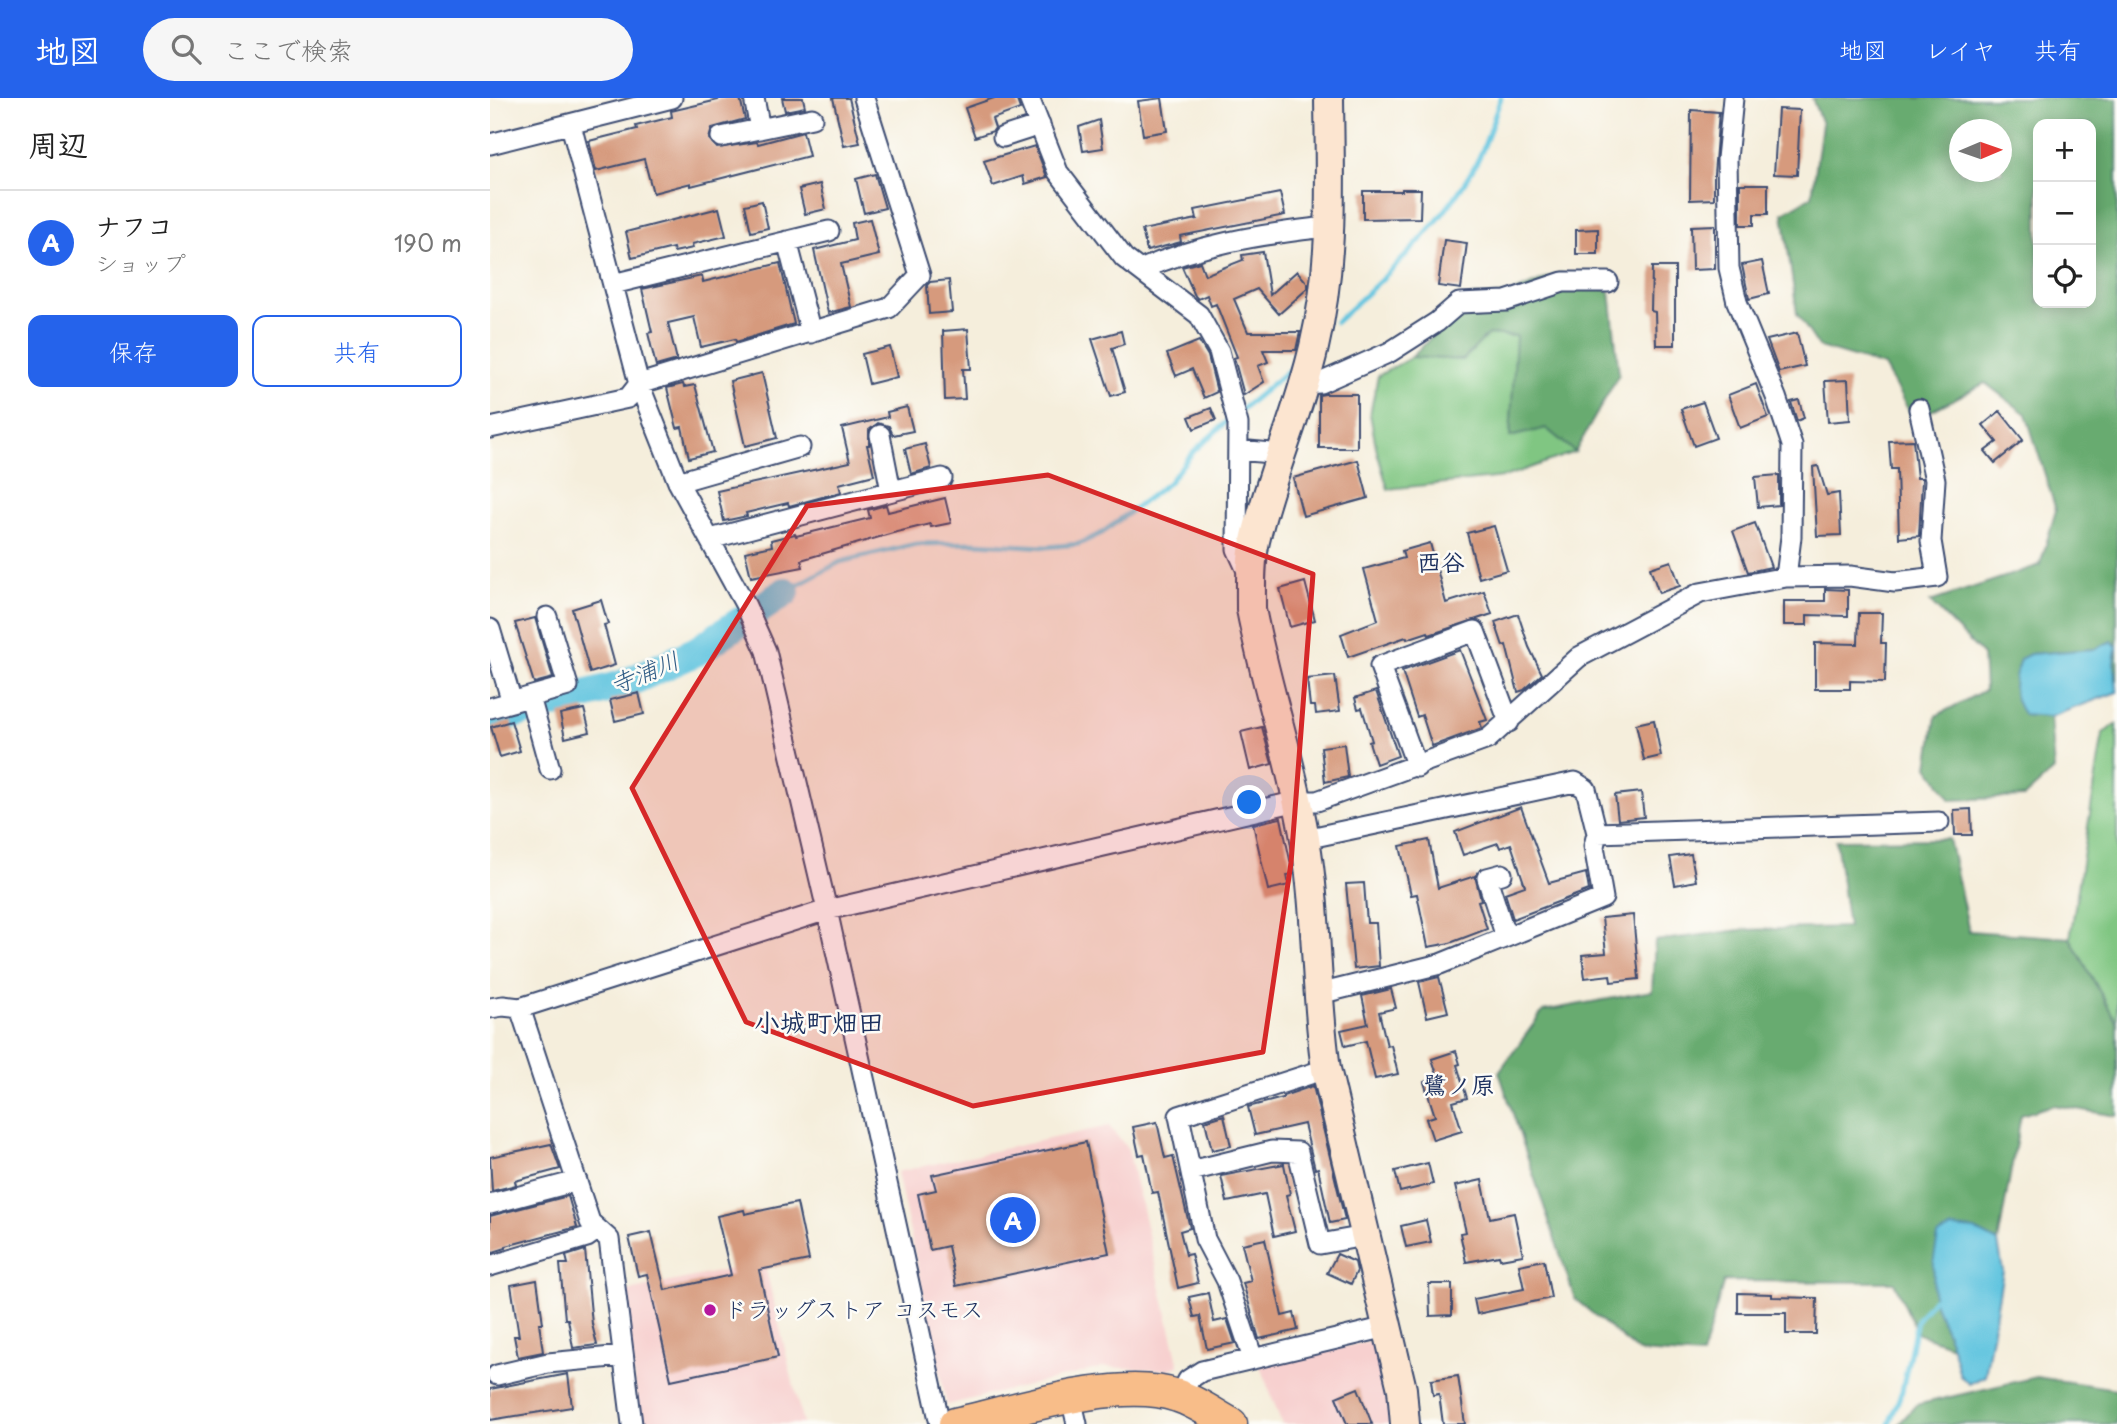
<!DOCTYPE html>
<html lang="ja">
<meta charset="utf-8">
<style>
:root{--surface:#fff;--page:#f6f6f6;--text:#222;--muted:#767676;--line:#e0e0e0;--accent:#2563eb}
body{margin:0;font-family:"Playpen Sans","Klee One",sans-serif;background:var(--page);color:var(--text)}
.controls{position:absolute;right:21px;top:21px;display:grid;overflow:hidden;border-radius:14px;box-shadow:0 4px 18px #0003}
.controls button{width:63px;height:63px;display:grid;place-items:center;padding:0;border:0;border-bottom:2px solid var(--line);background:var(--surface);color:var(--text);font:35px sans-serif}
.compass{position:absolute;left:1459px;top:21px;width:63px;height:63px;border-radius:50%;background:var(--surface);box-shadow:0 4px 18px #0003;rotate:88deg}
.you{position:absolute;left:760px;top:705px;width:24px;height:24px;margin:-18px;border:5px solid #fff;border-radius:50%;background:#1a73e8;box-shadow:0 0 0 10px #1a73e833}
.badge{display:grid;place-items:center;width:46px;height:46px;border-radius:50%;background:var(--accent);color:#fff;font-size:23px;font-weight:700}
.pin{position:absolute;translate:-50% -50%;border:4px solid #fff;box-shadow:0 2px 7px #0006}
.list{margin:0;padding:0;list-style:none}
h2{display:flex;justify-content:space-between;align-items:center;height:91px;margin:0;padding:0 28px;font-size:30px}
h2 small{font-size:23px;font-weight:400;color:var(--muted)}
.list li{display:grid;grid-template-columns:46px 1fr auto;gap:21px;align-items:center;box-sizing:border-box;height:105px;padding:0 28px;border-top:2px solid var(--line)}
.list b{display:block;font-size:26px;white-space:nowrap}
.list p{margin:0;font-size:23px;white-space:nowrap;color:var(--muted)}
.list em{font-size:23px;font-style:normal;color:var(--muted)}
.actions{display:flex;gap:14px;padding:21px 28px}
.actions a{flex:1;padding:16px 0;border:2px solid var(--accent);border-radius:14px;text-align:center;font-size:24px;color:var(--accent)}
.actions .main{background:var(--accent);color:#fff}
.icon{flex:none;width:38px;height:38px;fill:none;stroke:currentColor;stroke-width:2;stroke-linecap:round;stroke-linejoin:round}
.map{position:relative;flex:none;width:1627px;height:1326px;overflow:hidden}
header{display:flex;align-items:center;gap:42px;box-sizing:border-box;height:98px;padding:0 35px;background:var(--accent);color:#fff}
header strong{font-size:33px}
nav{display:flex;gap:38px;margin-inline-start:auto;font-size:24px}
.search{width:490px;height:63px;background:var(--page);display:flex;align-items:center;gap:18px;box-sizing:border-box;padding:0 24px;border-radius:38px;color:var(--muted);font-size:26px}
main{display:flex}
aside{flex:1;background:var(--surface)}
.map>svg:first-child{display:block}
</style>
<header>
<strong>地図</strong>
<div class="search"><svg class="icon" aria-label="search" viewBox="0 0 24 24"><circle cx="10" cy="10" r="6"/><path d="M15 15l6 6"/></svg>ここで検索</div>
<nav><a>地図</a><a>レイヤ</a><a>共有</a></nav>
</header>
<main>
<aside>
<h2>周辺<small></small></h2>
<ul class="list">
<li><span class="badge">A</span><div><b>ナフコ</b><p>ショップ</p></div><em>190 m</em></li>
</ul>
<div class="actions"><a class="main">保存</a><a>共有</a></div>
</aside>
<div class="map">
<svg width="1627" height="1326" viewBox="0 0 1627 1326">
<rect width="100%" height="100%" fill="#fdfcf7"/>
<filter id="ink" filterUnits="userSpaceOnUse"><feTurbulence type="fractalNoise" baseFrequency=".0143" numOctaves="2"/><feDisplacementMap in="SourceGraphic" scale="14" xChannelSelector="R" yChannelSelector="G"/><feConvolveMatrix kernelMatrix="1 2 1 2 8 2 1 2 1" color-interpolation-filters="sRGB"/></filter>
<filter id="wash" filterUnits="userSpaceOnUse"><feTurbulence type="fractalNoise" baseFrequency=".00686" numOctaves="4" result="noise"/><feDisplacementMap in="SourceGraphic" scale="28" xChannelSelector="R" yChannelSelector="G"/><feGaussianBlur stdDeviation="1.57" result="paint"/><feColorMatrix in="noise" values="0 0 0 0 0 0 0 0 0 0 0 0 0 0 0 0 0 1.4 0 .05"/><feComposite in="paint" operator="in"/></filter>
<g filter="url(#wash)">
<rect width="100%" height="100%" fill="#f5eedc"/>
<path fill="#f7d0cf" d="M619 1028 638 1051 689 1268 677 1272 615 1269 457 1307 407 1074Z
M274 1164 313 1326H149L134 1194Z
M889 1241 901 1298 902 1326H792L770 1268Z"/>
<path fill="#80c682" stroke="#4e7a70" stroke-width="2" d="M998 236 1027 238 1020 339 1056 330 1085 354 1014 379 898 391 887 354 880 316 888 278 922 259 973 262Z
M1627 626V925L1580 840 1613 635Z"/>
<path fill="#68ab70" stroke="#426d67" stroke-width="2" fill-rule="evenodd" d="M1322 0H1627V581C1619 571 1623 560 1627 549L1622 543 1605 551 1540 556 1534 617 1560 619 1564 672 1534 699 1461 702 1438 668 1446 618 1495 592 1493 557 1440 504 1550 467 1566 412 1536 316 1495 285 1424 322 1394 268 1329 249 1307 216 1293 115 1322 98 1332 26ZM1548 26H1601V205H1548ZM1470 32H1512V74H1470Z
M1070 175 1120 193 1129 276 1085 354 1056 330 1020 339 1026 238 998 236 973 262 922 259 980 199 1017 197Z
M1459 741 1479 833 1580 840 1627 925V1018L1563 1007 1531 1017 1508 1144 1484 1132 1443 1201 1462 1248 1428 1236 1404 1184 1234 1183 1212 1258 1149 1254 1085 1201 1009 974 1053 913 1162 893 1165 843 1250 832 1358 829 1346 742Z
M1546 1279 1627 1291V1326H1409L1426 1307Z"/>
<path fill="#61c4df" stroke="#3e7a9e" stroke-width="2" d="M1622 543 1627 549C1620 573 1627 574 1627 594L1560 619 1534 617C1520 598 1523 582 1530 561L1540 556 1605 551Z
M1462 1130 1485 1132 1508 1144 1513 1173 1495 1278 1479 1286 1470 1278 1462 1248 1443 1201 1444 1160 1448 1138Z"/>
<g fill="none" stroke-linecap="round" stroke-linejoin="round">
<path stroke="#61c4df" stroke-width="5" d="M846 224C896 178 949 131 983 71 996 50 1002 23 1011 0
M751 312 805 267
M295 494 350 464 426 446 485 445 556 449 589 446 612 435 678 385 704 353 743 318
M1399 1326 1412 1293 1427 1222 1443 1201"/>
<path stroke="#61c4df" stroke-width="30" d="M0 622 132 587 207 553 295 494"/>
</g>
<g id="blocks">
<path fill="#d69a7d" d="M227 0H250L255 21 222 30 219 41 227 50 267 44 268 46 313 34 319 58 201 88V85L163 95 154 61 106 73 99 43 147 31 146 28 182 19 181 13 228 2Z
M292 0H313L315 9 295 13Z
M343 0H359L370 45 354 48Z
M504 0H526L530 11 502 21 505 30 503 33 485 39 475 10Z
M672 0 677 33 653 37 648 3Z
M1288 11 1310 12 1307 77 1284 76Z
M1201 12 1229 14 1224 76V101L1200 102Z
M609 22 613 50 593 53 589 29Z
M545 48 557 79 535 86 533 78 503 88 494 63Z
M385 76 395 110 374 115 366 81Z
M330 86 336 111 315 116 309 91Z
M1250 86H1278V116H1264V127H1250Z
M912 91H931L930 120 873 121V93H912Z
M790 95 795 117 690 138 691 144 657 153 652 132 707 121 705 112Z
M272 103 278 130 261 134 255 107Z
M229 110 236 138 202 146 203 150 184 154 183 150 142 160 136 134Z
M380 121 389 157 351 166 361 209 338 215 324 152 365 142 362 125Z
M1225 127V171L1202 172 1201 128Z
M1108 131V156H1086V132Z
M954 142 977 145 971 191 948 188Z
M773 154 780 197 807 173 818 186V190L789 216 767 191 744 201 758 234H810L806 252H773L778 264 768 268 774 284 754 297 744 260 747 259 726 206 721 208 717 197 708 201 705 198 692 169 710 164 715 177 753 162 752 157Z
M1272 163 1279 196 1259 201 1252 167Z
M290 165 304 226 246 244 245 241 211 249 204 219 178 225 187 262 166 268 158 235 162 234 152 191 212 178 213 184Z
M1162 169H1185V247H1166L1165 214 1161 213Z
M459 182 462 214 439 216 437 187 440 184Z
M478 231 481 271H473L475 301 455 302 453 233Z
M631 233 634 246 622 250 635 294 621 298 602 241Z
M1307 235 1315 268 1289 274 1277 242Z
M709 243 718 258 727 294 714 300 702 271 686 278 677 256Z
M400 249 407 279 379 286 372 256Z
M272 275 287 340 255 348 240 283Z
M1358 282 1360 322 1338 324 1335 283Z
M193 286 194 289 205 287 223 354 199 360 192 329 187 330 177 290Z
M1266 286 1278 319 1250 330 1238 297Z
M835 296H867V350H829V297Z
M1309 302 1314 320 1307 323 1301 304Z
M1213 304 1226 340 1204 348 1191 311Z
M417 309 423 333 403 337 399 328 388 325 379 332V347H377L384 377 349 386 351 394 299 408 298 405 256 415 257 418 234 423 227 393 360 364 352 330 398 319 397 314Z
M721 310 726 322 704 331 699 319Z
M1510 313 1533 342 1505 365 1495 353 1507 344 1493 327Z
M1423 342 1427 380H1432V382L1429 438 1409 440 1407 371H1401L1399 343Z
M435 346 441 370 421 376 415 351Z
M868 362 878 400 813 418 803 380Z
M1328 368 1337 397 1349 395 1351 437 1327 438 1323 369Z
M1289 377V407L1268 409 1265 379Z
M455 400 461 425 441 429 440 426 403 435 311 462 313 469 261 479 255 454 282 448 281 442 305 436 306 438 380 420 378 412 396 407 398 414Z
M1265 425 1281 469 1258 474 1243 433Z
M1004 428 1017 472 989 480 977 435Z
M940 445 956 505 994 493 1002 516 939 537 938 534 917 541 916 539 858 559 851 536 888 522 874 471 914 460 912 453Z
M1181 463 1190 488 1169 495 1160 470Z
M815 484 825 522 800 529 790 491Z
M1335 491 1358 492V518L1317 517V527H1294V503H1335Z
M111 502 118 526 114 527 125 567 100 575 82 511Z
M1369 515H1392L1391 545H1396L1395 584 1360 583V591H1325V545L1368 546Z
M1028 516 1039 549 1052 576 1034 592 1028 594 1016 547 1013 548 1005 524Z
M45 520 63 580 44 585 25 525Z
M970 552 997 622 990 624 992 630 942 648 932 617 927 619 912 573Z
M845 578 850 613 826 616 825 608H820L817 581Z
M886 593 908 658 886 666 879 644 882 643 872 610 868 611 865 600Z
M149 595 154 616 125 623 120 602Z
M94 611 100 634 75 640 70 616Z
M1164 622 1171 658 1154 662 1146 626Z
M21 623 30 653 10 659 1 629Z
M772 629 782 666 760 672 751 634Z
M854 646 858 679 835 684 831 649Z
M1151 694 1154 719 1128 722 1125 697Z
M1031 709 1059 785 1096 775 1099 792 1023 821 1015 795 1035 788 1021 746 1010 750 1008 745 973 757 965 734Z
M1481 711 1482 737H1465L1464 712Z
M791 720 803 776 797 777 799 787 778 792 763 726Z
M939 742 948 790 985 778 991 802 988 803 997 831 960 845 938 849 927 796 921 797 910 748Z
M1201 756 1206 783 1185 787 1180 759Z
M874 785 877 825H886L889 868 864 871 856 786Z
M1143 817 1149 881 1121 884 1120 877 1095 880 1092 857 1116 855 1112 820Z
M949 879 958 914 937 919 929 884Z
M901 891 906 910 889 914 897 948 901 947 908 976 885 981 876 943 855 948 851 932 878 926 872 898Z
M966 953 970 966 967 967 977 1000 963 1004 972 1033 943 1042 936 1021 945 1018 934 984 948 979 942 961Z
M823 988 855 1122 840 1125 828 1070 825 1071 814 1026 765 1037 758 1009 793 1000V998Z
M734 1017 741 1048 722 1052 715 1023Z
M667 1024 675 1060 683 1058 700 1130 690 1133 696 1157 701 1156 708 1185 688 1190 668 1094 662 1095 654 1056 649 1057 643 1029Z
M596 1044 619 1155 466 1188 458 1148 440 1152 428 1096 446 1092 442 1077Z
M61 1046 70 1071 25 1083 26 1087 2 1093 0 1059Z
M938 1065 943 1086 910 1094 905 1073Z
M794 1066 800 1096 796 1097 805 1133 784 1138 775 1096 737 1104 731 1078Z
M992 1082 1000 1120 1024 1115 1033 1157 1010 1161 1009 1158 976 1164 970 1135 976 1134 965 1088Z
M78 1098 87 1129 16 1148V1150L0 1155V1118Z
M307 1105 319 1162 269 1172 288 1259 181 1282 157 1176 148 1178 139 1139 161 1134 175 1192 241 1177 227 1118 254 1112 255 1116Z
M936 1122 941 1144 916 1149 911 1128Z
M775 1141 792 1218 804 1215 808 1232 769 1241 753 1185 761 1183 752 1146Z
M95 1152 102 1226 107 1247 83 1250 78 1221H75L70 1166H78L76 1158Z
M847 1156 865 1164 867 1173 861 1186 837 1175Z
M1054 1162 1061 1200 987 1216 984 1201 1034 1191 1029 1167Z
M47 1182 53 1225H49L53 1254 28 1259 24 1238H29L21 1187Z
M939 1186H962V1217L940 1218Z
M718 1195 724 1224 737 1221 745 1245 717 1251 710 1218 704 1219 699 1199Z
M1248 1195 1282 1196V1199L1327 1200 1326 1236H1296V1215H1248Z
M78 1276 82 1309 0 1322V1291Z
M968 1278 975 1326H953L949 1296 943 1297 941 1282Z
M868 1290 882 1326H857L846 1299Z"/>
</g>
</g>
<g filter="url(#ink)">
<use href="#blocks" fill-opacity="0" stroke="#3c4c71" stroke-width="2"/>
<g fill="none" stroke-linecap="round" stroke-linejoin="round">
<g stroke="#3c4c71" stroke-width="23">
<path id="street" d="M264 0 270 31
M539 0 568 74 634 160 709 217 729 253 748 326 747 451 759 477
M81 27 149 286 188 384 256 508 276 553 337 812 450 1326
M231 39 322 20
M513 39 550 27
M0 46 182 0
M297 143 321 235
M650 172C707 147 767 137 828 130L841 125
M123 186 339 133
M813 286 830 285 900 254 947 224 969 205 1016 203 1073 184H1118
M0 330 138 300 149 286 399 210 430 177 374 0
M390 337 401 393
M748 352 791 356
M188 384 310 349
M220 441 452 380
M1296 479 1360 478 1405 484 1447 479 1441 443 1445 382 1429 311
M0 531 22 604
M40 599 60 671
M0 610 78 588 57 519
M927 669 890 568 985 533 1019 624
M815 741 1085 684 1096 691 1107 735 1449 724
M1012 776 997 780 1016 839
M829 896 950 866 1113 800 1104 748 1107 735
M0 910 13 908 30 910 100 1124 119 1141 142 1326
M30 910 337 812 808 703H827L998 641 1089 559 1210 495 1296 479 1301 439 1302 347 1286 299 1247 204 1239 170 1237 61 1243 0
M701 1073 782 1053 808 1054 830 1146 875 1138
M0 1106 87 1083
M0 1168 97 1139 107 1132
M763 1261 737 1183 715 1141 689 1018 836 971
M7 1277 58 1265 133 1258
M690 1298 698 1282 712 1273 897 1229
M581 1300 587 1326"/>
</g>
<g stroke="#3c4c71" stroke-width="32">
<path id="secondary" d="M839 0C840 86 844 164 824 249 809 315 780 377 765 443 760 465 761 488 761 511 776 589 802 664 815 741 828 817 825 894 836 971L912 1291 915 1326"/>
</g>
<g stroke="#3c4c71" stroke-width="35">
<path id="primary" d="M465 1326C526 1312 630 1278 688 1298 707 1304 724 1317 741 1326"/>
</g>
<use href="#street" stroke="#fff" stroke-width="19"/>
<use href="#secondary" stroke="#fce5d0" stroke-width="28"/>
<use href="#primary" stroke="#f8bd89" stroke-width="32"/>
</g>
</g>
<path fill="#d62828" fill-opacity="0.2" stroke="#d62828" stroke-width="5" stroke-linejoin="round" d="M558 377 823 476 801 765 773 954 483 1008 256 924 142 690 317 408Z"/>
<circle fill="#b5179e" stroke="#fdfcf7" stroke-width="2.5" cx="220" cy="1212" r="7"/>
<g text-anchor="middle" stroke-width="5" stroke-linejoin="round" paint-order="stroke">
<g font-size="23" fill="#1b2f5e" stroke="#fdfcf7" text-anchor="start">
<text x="234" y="1220">ドラッグストア コスモス</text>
</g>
<g font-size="24" font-weight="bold" fill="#1b2f5e" stroke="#fdfcf7">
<text x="951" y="473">西谷</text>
<text x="969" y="996">鷺ノ原</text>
</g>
<g font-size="24" font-style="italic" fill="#305c85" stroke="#fdfcf7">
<text transform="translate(155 575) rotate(-22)" y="8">寺浦川</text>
</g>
<g font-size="26" font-weight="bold" fill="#1b2f5e" stroke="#fdfcf7">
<text x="329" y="934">小城町畑田</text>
</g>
</g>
</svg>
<div class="controls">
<button>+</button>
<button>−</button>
<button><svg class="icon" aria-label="locate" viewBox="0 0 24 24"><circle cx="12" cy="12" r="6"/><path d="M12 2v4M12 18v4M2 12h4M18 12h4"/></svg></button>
</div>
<svg class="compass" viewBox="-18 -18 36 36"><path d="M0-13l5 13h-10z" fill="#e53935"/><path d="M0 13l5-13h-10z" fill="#767676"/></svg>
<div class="you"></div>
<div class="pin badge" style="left:523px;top:1122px">A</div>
</div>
</main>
